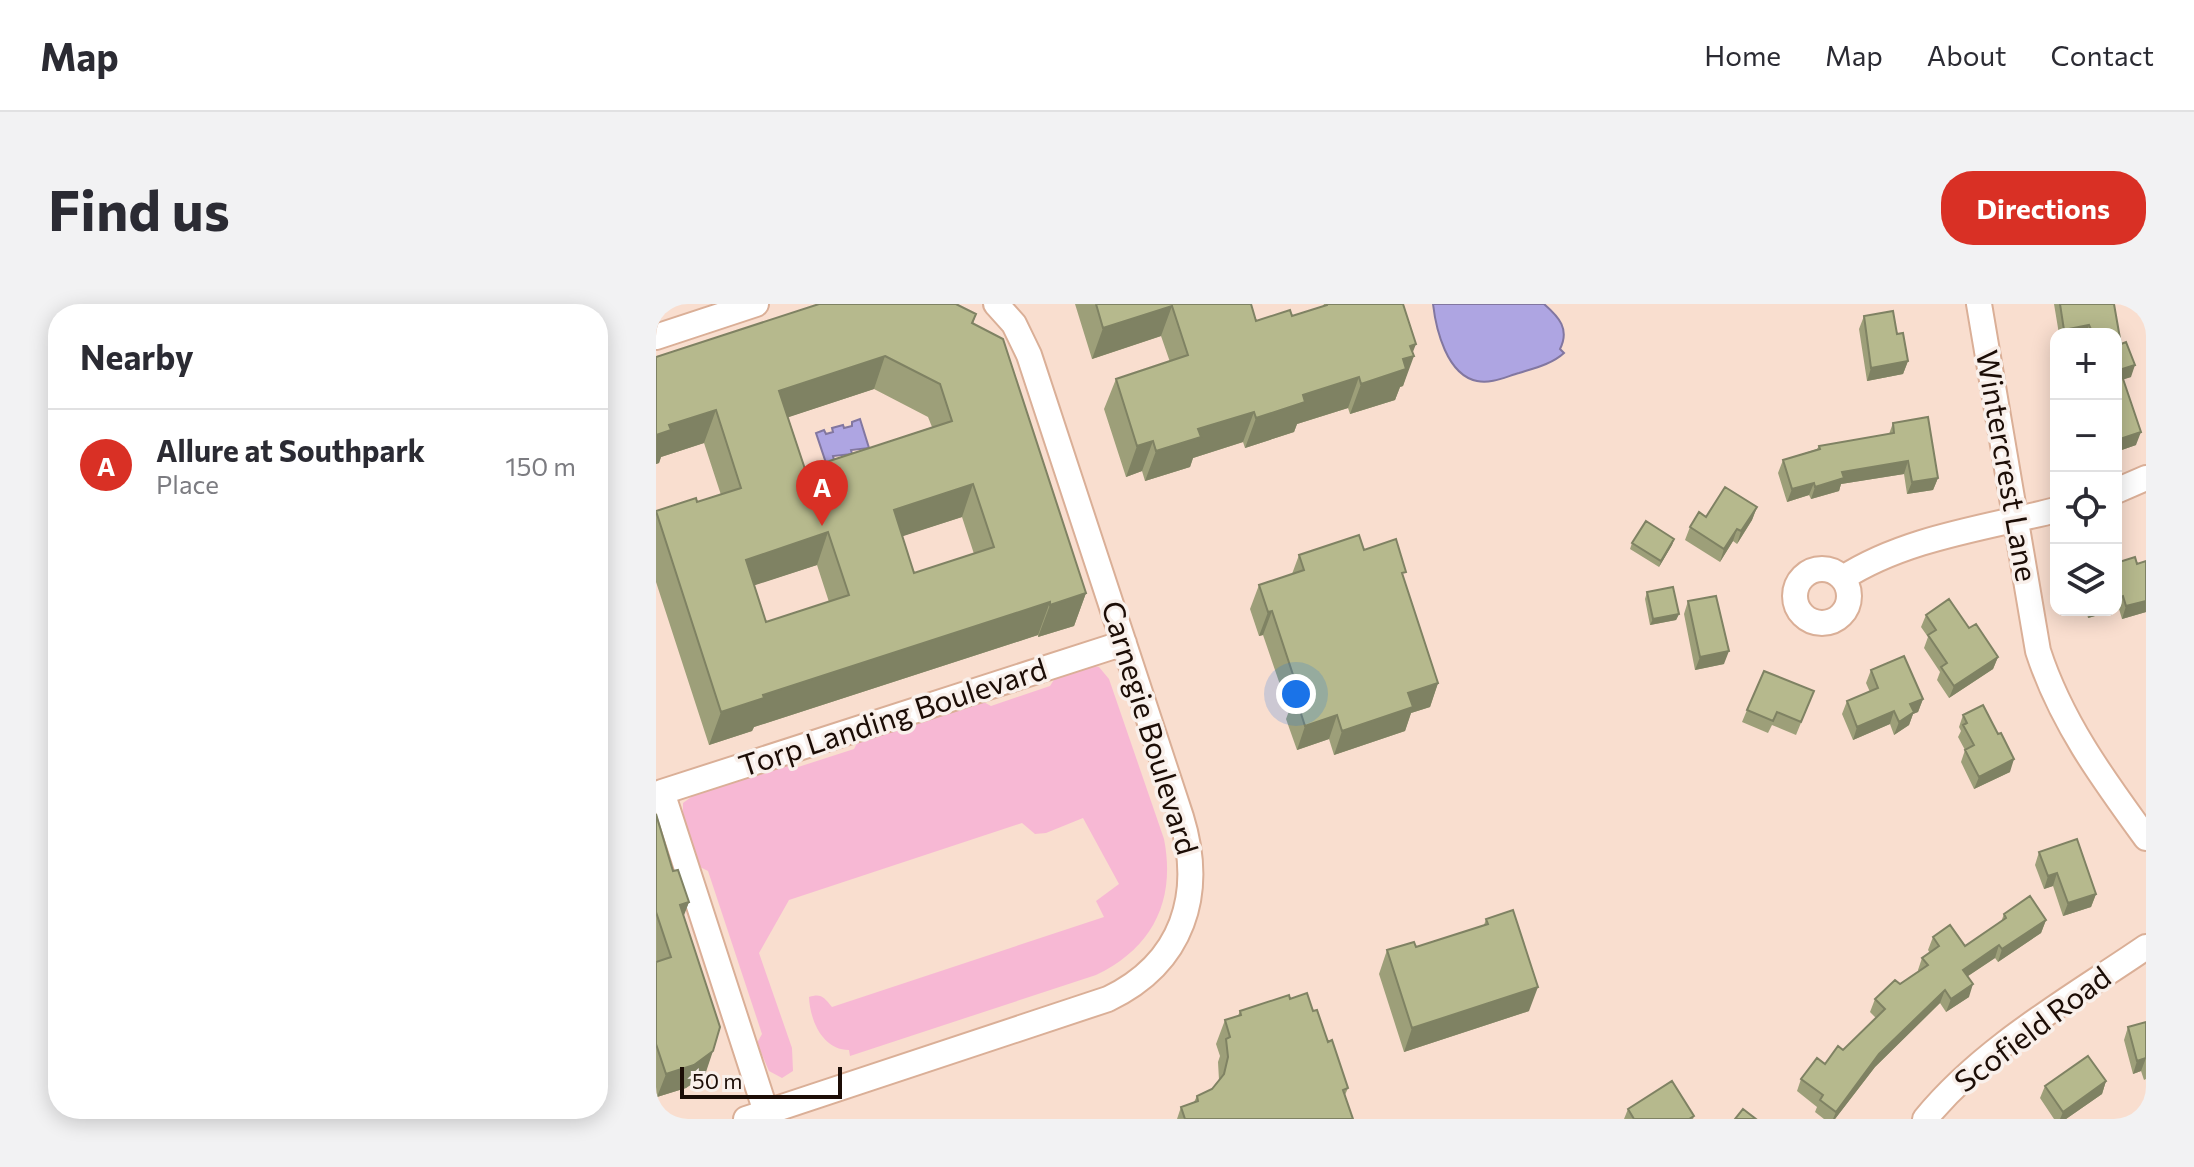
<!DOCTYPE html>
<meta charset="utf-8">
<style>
:root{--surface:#fff;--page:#f2f2f3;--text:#2b2b33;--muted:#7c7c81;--line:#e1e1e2;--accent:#d93025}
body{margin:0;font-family:Commissioner,sans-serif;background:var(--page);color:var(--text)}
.controls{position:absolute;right:24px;top:24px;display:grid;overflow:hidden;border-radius:16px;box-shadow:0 4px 20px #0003}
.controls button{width:72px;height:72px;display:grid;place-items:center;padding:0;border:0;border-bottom:2px solid var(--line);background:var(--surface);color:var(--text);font:40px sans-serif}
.scale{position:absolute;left:24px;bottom:20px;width:162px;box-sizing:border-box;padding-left:8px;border:4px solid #1c0d06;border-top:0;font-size:22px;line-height:28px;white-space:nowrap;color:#1c0d06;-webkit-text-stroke:6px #f9f0eb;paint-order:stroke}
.you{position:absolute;left:640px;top:390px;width:28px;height:28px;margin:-20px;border:6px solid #fff;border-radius:50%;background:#1a73e8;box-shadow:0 0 0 12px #1a73e833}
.badge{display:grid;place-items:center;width:52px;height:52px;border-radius:50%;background:var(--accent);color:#fff;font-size:26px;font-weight:700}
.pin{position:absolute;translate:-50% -66px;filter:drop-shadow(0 2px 4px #0008)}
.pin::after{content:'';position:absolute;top:42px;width:28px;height:24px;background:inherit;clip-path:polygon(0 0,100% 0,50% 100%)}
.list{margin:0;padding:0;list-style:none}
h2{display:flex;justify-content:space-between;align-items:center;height:104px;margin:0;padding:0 32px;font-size:34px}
h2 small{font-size:26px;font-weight:400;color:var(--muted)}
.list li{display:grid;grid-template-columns:52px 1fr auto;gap:24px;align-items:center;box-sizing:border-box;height:112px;padding:0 32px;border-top:2px solid var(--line)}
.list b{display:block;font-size:30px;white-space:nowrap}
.list p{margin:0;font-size:26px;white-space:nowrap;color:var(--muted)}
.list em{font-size:26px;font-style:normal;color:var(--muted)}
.icon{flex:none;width:44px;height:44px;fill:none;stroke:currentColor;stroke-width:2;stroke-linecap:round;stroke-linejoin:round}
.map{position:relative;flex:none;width:1490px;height:815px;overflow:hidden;border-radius:32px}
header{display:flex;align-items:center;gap:48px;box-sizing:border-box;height:112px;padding:0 40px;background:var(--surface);border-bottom:2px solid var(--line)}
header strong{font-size:38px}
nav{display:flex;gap:44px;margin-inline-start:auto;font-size:28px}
.intro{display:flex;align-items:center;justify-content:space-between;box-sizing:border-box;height:192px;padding:0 48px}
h1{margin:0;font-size:56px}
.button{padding:20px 36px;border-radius:32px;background:var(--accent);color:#fff;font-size:28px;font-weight:700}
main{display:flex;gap:48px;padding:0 48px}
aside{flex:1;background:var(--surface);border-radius:32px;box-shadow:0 4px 20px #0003}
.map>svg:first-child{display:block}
</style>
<header>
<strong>Map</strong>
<nav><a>Home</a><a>Map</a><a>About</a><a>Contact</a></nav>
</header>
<div class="intro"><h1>Find us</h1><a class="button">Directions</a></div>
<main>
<aside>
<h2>Nearby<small></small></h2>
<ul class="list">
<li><span class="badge">A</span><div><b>Allure at Southpark</b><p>Place</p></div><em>150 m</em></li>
</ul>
</aside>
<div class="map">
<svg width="1490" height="815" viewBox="0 0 1490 815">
<rect width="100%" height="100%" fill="#f9decf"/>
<path fill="#f7b8d4" d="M435 361 443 363 453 375 508 535C520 596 497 644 440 671L194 752 193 746C167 746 154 717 153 693 165 689 168 693 176 703L448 613 440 597 463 580 427 514 390 529 379 530 366 519 133 596 103 649 136 744 137 767 126 774 113 767 101 739 106 730 52 567 42 562 27 514V499L42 488 126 459 136 465 198 445 203 435 324 396 335 402 394 382 401 371Z"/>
<path fill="#aea5e2" stroke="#8277a0" stroke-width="2" d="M777 0H888C903 13 914 25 904 45L908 49C896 60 879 64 863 69 849 73 835 80 821 77 791 71 780 26 777 0Z
M204 115 213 144 195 146 196 150 177 152 178 156 170 159 160 129 168 126 170 130 177 128 176 124 187 121 188 124 196 122V118Z"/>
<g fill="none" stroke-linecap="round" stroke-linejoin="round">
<g stroke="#daaf97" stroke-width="28">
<path id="minor" d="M1323 0 1382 347C1405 418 1447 475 1490 534
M0 33 100 0
M1460 187 1490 174
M1139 292a27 27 0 1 1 54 0a27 27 0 1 1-54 0Z
M1187 274C1249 234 1329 224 1400 206
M110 808 6 488 468 339
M90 815 452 695C527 659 549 590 525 513L373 51 358 20 340 0
M1269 815C1328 743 1414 695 1490 643"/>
</g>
<use href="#minor" stroke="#fff" stroke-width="24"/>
</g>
<path fill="#9d9f79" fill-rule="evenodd" d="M419 0H595L600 17 636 12 667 2 668 0H747L757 48 747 82 744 83 739 96 694 110 692 104 641 120 638 128 589 144 587 138 537 154 534 163 489 177 486 167 470 173 448 105 460 75 514 58 505 32 436 55Z
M1398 0H1458L1465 40 1475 73 1467 75 1480 141 1460 148V30H1403Z
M320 10 317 20 430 289 418 322 382 333V331L98 423 96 427 53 441 0 278V207L41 198 65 191 48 139 5 153 3 159 0 160V53ZM218 85 272 113 276 123 149 165 132 113ZM306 213 318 250 258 269 246 232ZM161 261 173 298 110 318 98 281Z
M1208 12 1241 30 1252 57 1247 70 1211 77 1203 25Z
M1237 119 1282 174 1277 186 1251 190 1248 170 1185 180 1183 187 1155 195 1153 191 1131 198 1122 169 1127 156 1161 145 1163 142 1233 130Z
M1101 203 1096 216 1081 240 1077 237 1064 258 1029 236 1034 223 1050 213Z
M1018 235 1016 241 1003 263 974 245 976 239Z
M708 246 748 275 782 379 774 403 755 409 749 427 678 451 673 435 641 446 630 415 633 407 607 331 603 332 594 305 603 281 636 270 643 251Z
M1490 257V308L1466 315 1463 305 1460 306 1481 260Z
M991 288 1023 310 1020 316 994 321 989 295Z
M1032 297 1068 360 1039 366 1028 310Z
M1430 306H1460L1432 314Z
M1270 311 1313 324 1342 353 1337 365 1293 394 1281 376 1284 368 1268 344 1272 333 1265 323Z
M1215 366 1267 395 1262 408 1257 410 1253 421 1238 431 1234 420 1197 436 1186 410 1191 397 1214 388 1210 379Z
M1158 387 1140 431 1116 421 1112 429 1086 418 1091 406Z
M1307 411 1354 468 1318 485 1305 458 1309 446 1302 433 1305 427 1303 423Z
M0 510 17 567 33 598 27 612 49 771 30 784 1 793 0 790Z
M1383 548 1440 590 1435 603 1407 612 1397 582 1388 585 1379 561Z
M1348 610 1390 616 1385 629 1342 658 1339 654 1312 672 1313 693 1290 708 1284 699 1219 763 1179 815H1168L1159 808 1161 803 1141 787 1145 775 1169 760 1187 746 1220 714 1214 708 1219 695 1263 668 1262 666 1266 654 1274 649 1272 646 1277 633 1309 642 1345 618Z
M830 615 873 707 748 748 723 670 731 646 760 643 828 621Z
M634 695 657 707 692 784 689 791 697 815H521L525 803 538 798 541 792 556 785 563 776 562 758 564 752 560 740 569 716 582 712 584 707Z
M1490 718V775L1488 776 1485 767 1477 770 1468 736 1472 723Z
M1450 777 1446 790 1410 815H1398L1384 794 1389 782Z
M972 805 1038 812 1037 815H968Z"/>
<path fill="#7f8263" d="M516 2 505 32 436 55 447 24Z
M1433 21 1430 30H1407L1408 26Z
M760 40 755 53 758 52 747 82 744 83 739 96 694 110 705 80 747 55 754 42Z
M229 52 218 85 112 120 123 87Z
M1252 57 1247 70 1211 77 1215 64Z
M1479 61 1475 73 1460 78V68Z
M703 73 692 104 641 120 638 128 589 144 600 114 647 91Z
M60 106 48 139 5 153 3 159 0 160V131L13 121Z
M598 108 587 138 537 154 534 163 489 177 500 147 542 125Z
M1485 128 1480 141 1460 148 1461 136Z
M497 137 486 167 470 173 481 142Z
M1252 157 1248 170 1185 180 1183 187 1155 195 1159 183 1186 168Z
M1282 174 1277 186 1251 190 1256 178Z
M1158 179 1153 191 1131 198 1136 185Z
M317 180 306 213 226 239 238 206Z
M1101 203 1096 216 1081 240 1085 227Z
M1081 225 1077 237 1064 258 1068 245Z
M172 228 161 261 78 288 90 256Z
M1018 235 1016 241 1003 263 1005 257Z
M430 289 418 322 382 333 394 301Z
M1467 292 1463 305 1460 306V295Z
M1490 297V308L1466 315 1470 302Z
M394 298 382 331 98 423 96 427 53 441 65 408 107 391Z
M1435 306H1460L1432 314Z
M616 307 607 331 603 332 612 308Z
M1023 310 1020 316 994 321 997 315Z
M1073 347 1068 360 1039 366 1044 353Z
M1342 353 1337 365 1293 394 1298 382Z
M782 379 774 403 755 409 749 427 678 451 686 427 752 389Z
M1267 395 1262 408 1257 410 1253 421 1238 431 1243 418 1254 400Z
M1238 407 1234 420 1197 436 1201 423Z
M681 411 673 435 641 446 649 422Z
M1358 455 1354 468 1318 485 1323 473Z
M1401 569 1397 582 1388 585 1392 572Z
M1440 590 1435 603 1407 612 1412 599Z
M33 598 24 622V601Z
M1390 616 1385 629 1342 658 1346 645Z
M1343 641 1339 654 1303 678 1307 666Z
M1317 680 1313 693 1290 708 1295 695Z
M882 683 873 707 748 748 756 724Z
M1289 686 1284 699 1219 763 1179 815H1177L1180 808 1223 750Z
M57 747 49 771 30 784 1 793 10 770Z
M1490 754 1485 767 1477 770 1481 757Z
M1450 777 1446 790 1410 815H1404L1407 808Z"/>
<path fill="#b6b98d" stroke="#7f8263" stroke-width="2" fill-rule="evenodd" d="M163 0H300L320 10 316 19 347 35 430 289 394 301V298L107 391 108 394 65 408 0 207 40 194 41 198 85 184 60 106 13 121 15 126 0 131V53ZM229 52 284 80 296 117 149 165 123 87ZM317 180 338 243 258 269 238 206ZM172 228 193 291 110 318 90 256Z
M440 0H595L600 17 634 6 636 12 671 1V0H747L760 40 754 42 758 52 747 55 750 65 705 80 703 73 647 91 649 98 600 114 598 108 542 125 545 133 500 147 497 137 481 142 460 75 532 51 516 2 447 24Z
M1404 0H1458L1465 40 1470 38 1479 61 1460 67V30H1437L1433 21 1408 26Z
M1237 7 1241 30 1247 29 1252 57 1215 64 1208 12Z
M1464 66 1485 128 1461 136 1460 132V67Z
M1272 113 1282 174 1256 178 1252 157 1186 168 1188 174 1159 183 1158 179 1136 185 1127 156 1164 145 1163 142 1238 129 1237 119Z
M1069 183 1101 203 1085 227 1081 225 1068 245 1034 223 1043 208 1050 213Z
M990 217 1018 235 1005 257 976 239Z
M703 231 708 246 740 235 750 268 746 269 782 379 752 389 757 403 686 427 681 411 649 422 639 391 643 389 616 307 612 308 603 281 648 266 643 251Z
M1479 253 1481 260 1490 257V297L1470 302 1467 292 1460 295V259Z
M1017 283 1023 310 997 315 991 288Z
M1060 292 1073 347 1044 353 1032 297Z
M1293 295 1313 324 1320 320 1342 353 1298 382 1285 363 1291 359 1272 331 1280 326 1270 311Z
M1248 352 1267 395 1254 400 1258 408 1243 418 1238 407 1201 423 1191 397 1222 384 1215 366Z
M1108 367 1158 387 1145 418 1121 408 1117 417 1091 406Z
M1327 401 1342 430 1345 429 1358 455 1323 473 1309 446 1318 441 1307 421 1311 419 1307 411Z
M0 510 17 567 22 566 33 598 24 601 64 723 57 747 38 761 10 770 0 740V658L15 653 0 608Z
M1421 535 1440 590 1412 599 1401 569 1392 572 1383 548Z
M1374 592 1390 616 1346 645 1343 641 1307 666 1317 680 1295 695 1289 686 1223 750 1180 808 1164 796 1167 791 1145 775 1161 754 1169 760 1182 742 1187 746 1229 705 1219 695 1239 676 1244 680 1272 661 1266 654 1283 642 1277 633 1294 621 1309 642 1350 614 1348 610Z
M857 606 882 683 756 724 731 646 758 638 760 643 832 620 830 615Z
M651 689 657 707 661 706 672 738 676 736 692 784 687 786 697 815H529L525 803 542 797 541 792 556 785 568 770 572 753 570 735 574 733 569 716 585 711 584 707 633 691 634 695Z
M1490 718V754L1481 757 1472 723Z
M1432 752 1450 777 1407 808 1389 782Z
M1016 777 1038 812 1033 815H978L972 805Z
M1087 805 1100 815H1079Z"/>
<g text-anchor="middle" stroke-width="7" stroke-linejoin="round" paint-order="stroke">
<g font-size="30" fill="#1c0d06" stroke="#f9f0eb">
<text transform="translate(1350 162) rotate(80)" y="10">Wintercrest Lane</text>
<text transform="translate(237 414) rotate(-18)" y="10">Torp Landing Boulevard</text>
<text transform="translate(493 424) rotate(73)" y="10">Carnegie Boulevard</text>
<text transform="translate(1377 726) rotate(-37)" y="10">Scofield Road</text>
</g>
</g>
</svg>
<div class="controls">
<button>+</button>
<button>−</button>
<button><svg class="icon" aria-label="locate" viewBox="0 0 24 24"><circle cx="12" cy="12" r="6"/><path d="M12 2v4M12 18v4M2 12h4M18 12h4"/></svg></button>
<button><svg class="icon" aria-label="layers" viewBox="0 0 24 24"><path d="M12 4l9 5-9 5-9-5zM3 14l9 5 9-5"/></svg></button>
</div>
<div class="scale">50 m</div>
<div class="you"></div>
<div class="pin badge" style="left:166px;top:222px">A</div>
</div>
</main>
